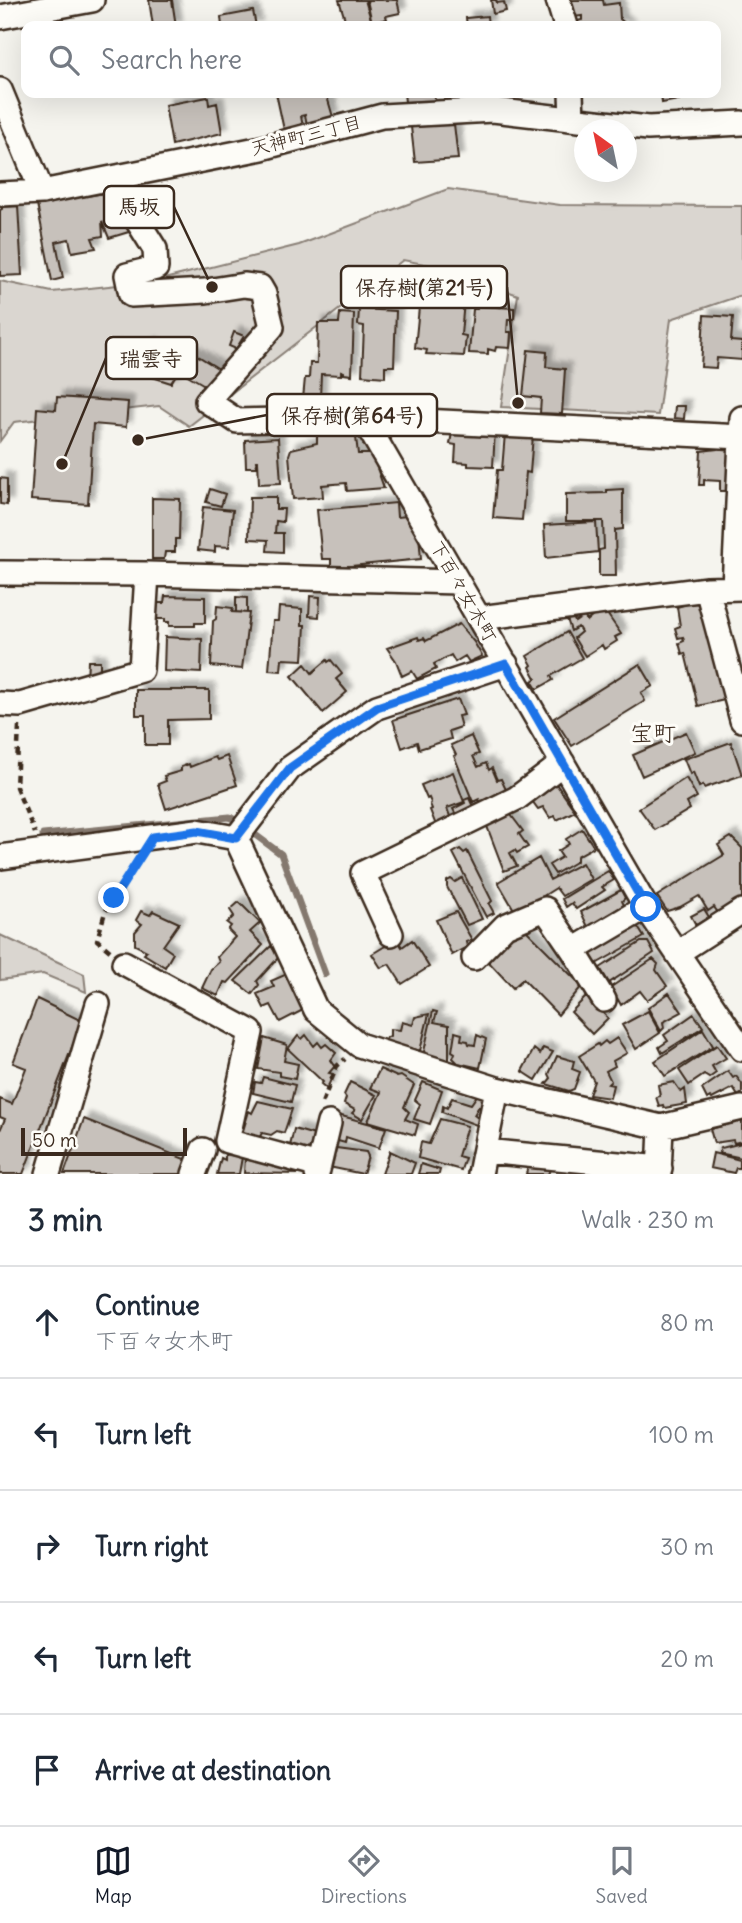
<!DOCTYPE html>
<meta charset="utf-8">
<style>
:root{--surface:#fff;--page:#f2f2f3;--text:#1f2937;--muted:#747a83;--line:#e0e1e3;--accent:#111827}
body{margin:0;font-family:Delius,"Klee One",sans-serif;background:var(--page);color:var(--text)}
.compass{position:absolute;left:574px;top:119px;width:63px;height:63px;border-radius:50%;background:var(--surface);box-shadow:0 7px 28px #0002;rotate:327deg}
.scale{position:absolute;left:21px;bottom:18px;width:166px;box-sizing:border-box;padding-left:7px;border:4px solid #3b2a1e;border-top:0;font-size:19px;line-height:24px;white-space:nowrap;color:#3b2a1e;-webkit-text-stroke:5px #fdfcf7;paint-order:stroke}
.stop{position:absolute;width:21px;height:21px;margin:-16px;border:5px solid #1a73e8;border-radius:50%;background:#fff}
.stop.end{background:#1a73e8;border-color:#fff;box-shadow:0 2px 7px #0008}
.list{margin:0;padding:0;list-style:none}
h2{display:flex;justify-content:space-between;align-items:center;height:91px;margin:0;padding:0 28px;font-size:30px}
h2 small{font-size:23px;font-weight:400;color:var(--muted)}
.list li{display:grid;grid-template-columns:46px 1fr auto;gap:21px;align-items:center;box-sizing:border-box;height:112px;padding:0 28px;border-top:2px solid var(--line)}
.list b{display:block;font-size:26px;white-space:nowrap}
.list p{margin:0;font-size:23px;white-space:nowrap;color:var(--muted)}
.list em{font-size:23px;font-style:normal;color:var(--muted)}
.icon{flex:none;width:38px;height:38px;fill:none;stroke:currentColor;stroke-width:2;stroke-linecap:round;stroke-linejoin:round}
.map{position:relative;flex:none;width:742px;height:1174px;overflow:hidden}
.search{position:absolute;background:var(--surface);box-shadow:0 7px 28px #0002;left:21px;right:21px;top:21px;height:77px;display:flex;align-items:center;gap:18px;box-sizing:border-box;padding:0 24px;border-radius:14px;color:var(--muted);font-size:26px}
.sheet{height:651px;background:var(--surface)}
nav{display:flex;justify-content:space-around;align-items:center;box-sizing:border-box;height:98px;border-top:2px solid var(--line);background:var(--surface);font-size:19px;color:var(--muted)}
nav a{display:grid;justify-items:center;gap:4px}
nav .on{color:var(--accent)}
.map>svg:first-child{display:block}
</style>
<div class="map">
<svg width="742" height="1174" viewBox="0 0 742 1174">
<defs>
<filter id="shadow"><feDropShadow dx="6" dy="-6" stdDeviation="2" flood-color="#0004"/></filter>
</defs>
<rect width="100%" height="100%" fill="#f5f4ee"/>
<filter id="ink" filterUnits="userSpaceOnUse"><feTurbulence type="fractalNoise" baseFrequency=".0143" numOctaves="2"/><feDisplacementMap in="SourceGraphic" scale="14" xChannelSelector="R" yChannelSelector="G"/><feConvolveMatrix kernelMatrix="1 2 1 2 8 2 1 2 1" color-interpolation-filters="sRGB"/></filter>
<g filter="url(#ink)">
<path fill="#dad6d0" stroke="#8a8077" stroke-width="2" d="M448 189 560 205 742 206V295L671 319 658 415 501 407 518 295 440 267 403 260 189 426 159 406 14 422 0 441V281L52 292 156 281 299 245Z
M0 935 84 974 86 992 43 974 0 980Z"/>
<g fill="none" stroke-linecap="round" stroke-linejoin="round">
<path stroke="#84786e" stroke-width="7" d="M250 831 281 854 325 974
M43 835 230 817 239 823"/>
</g>
<path fill="#c7c1bb" stroke="#3b2a1e" stroke-width="2" filter="url(#shadow)" d="M149 0H172L176 26H153Z
M339 0H365L373 26H347Z
M367 0H397L400 13 386 16 387 19 372 23Z
M491 0H496L497 3 504 2 506 11 493 14Z
M572 0H603L604 5 619 3 620 19 628 26H576V21L582 20V16L574 17Z
M253 11 256 26H222L221 17Z
M487 16 488 26H467L466 18Z
M276 93H326L333 117 307 125 305 115 301 116 303 127 284 130Z
M404 93H434L435 101 405 102Z
M661 93H684V99L662 103Z
M208 97 209 105 217 103 222 133 172 145 165 105Z
M454 124 458 159 415 162 411 127Z
M117 191 132 231 109 238 102 221 103 236 92 238 96 248 72 252 69 239 56 242 63 278 52 281 37 204Z
M18 206 22 275 0 276V210L2 209V207Z
M420 297 464 301 461 335 466 336 464 356 426 354 427 350 415 348Z
M477 306 514 308V319H508L507 332H511L510 348 496 347 495 351 488 349V354L469 353 473 309H477Z
M359 309 396 311 394 366H385V377L362 375 364 326 358 325Z
M340 313 354 314 352 375 344 374V372L341 371V375L321 374 320 399H303L305 378H309L310 363H317L318 323H339Z
M704 315 733 317 731 341 742 342V360L717 358 716 368 701 367Z
M234 332 244 336 236 349 229 346Z
M149 343 182 364 190 351 219 369 208 387 179 370 171 383 109 363 114 348 142 356Z
M528 350 547 352 546 367 565 369 562 414 540 413 541 398 523 396Z
M57 397 128 402 126 427 93 424 88 504 31 500 37 408 56 410Z
M675 406H685L684 419 674 418Z
M453 426 495 430 493 467 468 466V463L455 462 456 445 450 444Z
M355 429 358 454H372L384 488 347 491 346 483 322 485 323 497 293 499 289 455 291 449 317 443V433Z
M505 433 533 435 530 473 526 472 522 520 493 518 497 470H502Z
M278 438 281 483 259 484 258 461H256L257 467H246L245 440Z
M718 446 736 450 735 491H720V481L704 480V485H699L701 451 717 449Z
M0 478 7 479V505L0 504Z
M210 489 225 494 221 506 206 502Z
M623 489V529L615 530 616 576H599V550L604 549 603 521H566V494L607 493V490Z
M250 497H276V509H284L283 522 276 521 275 533H283V552L267 551 268 540 249 539Z
M152 498 180 499 179 539H175V552H165L164 559H152Z
M396 503 397 517 408 516 419 535 421 559 331 568V559H322L317 510Z
M203 507 233 510 229 547 215 546V552L198 550Z
M596 522 598 552 546 558 544 525Z
M165 596 205 597V623H195V626H169V622H165V619H157V603H164Z
M310 596 320 597 319 617 309 616Z
M236 597 247 598V613L236 612Z
M706 598 729 699 698 706 685 653 682 654 679 643 684 641 683 637 678 638 675 628 680 626 677 607Z
M217 606 233 608 232 612 249 613 242 669 211 666 213 621 216 619Z
M279 607 302 609V625H305L303 660 282 659 281 671 269 670 273 621H278Z
M603 608 621 634 615 637 617 641 604 649 602 645 585 656 574 638 581 632 578 627 571 631 565 613 571 612 575 622 584 616 587 621Z
M459 624 474 642 482 656 469 662 465 656 455 662 451 655 434 664 436 669 417 679 412 671 402 676 396 661 387 648 418 637 419 640 424 638 426 641Z
M567 632 582 658 551 676 553 680 537 689 532 681 536 678 530 667 532 665 527 656Z
M165 637 202 639 201 673 164 671Z
M327 660 328 662 331 660 342 674 336 679 347 692 323 713 292 676 305 664 312 673Z
M88 661H100V679H87Z
M640 664 653 686 641 693 645 701 572 746 554 718Z
M136 690H209V719L168 720V745H145V715H136Z
M458 699 464 715 458 716 461 727 449 731 451 739 419 749 417 742 402 748 393 720Z
M686 732 695 752 642 776 633 755Z
M471 736 479 754 473 756 478 767 486 763 489 770 492 768 497 780 501 779 508 794 489 804 487 800 481 803 479 799 473 802 454 756 456 755 451 745Z
M731 742 742 775 704 788 703 785 699 787 693 772 690 774 684 759Z
M227 756 237 785 166 809 158 784 166 781 164 776 181 771V767L189 764 190 767 215 757 217 760Z
M227 756 237 785 166 809 158 784 166 781 164 776 181 771V767L189 764 190 767 215 757 217 760Z
M453 772 464 802 447 808 452 822 437 828 430 810 432 809 430 804 431 803 429 798 427 799 421 785Z
M686 778 697 797 687 803 690 809 655 830 639 808Z
M554 781 575 811 557 820 555 816 550 818 543 807 538 809 530 798Z
M469 798 475 811 458 819 453 809 465 803 464 800Z
M508 811 523 831 519 834 528 847 517 853 515 850 510 853 517 866 504 871 485 821Z
M582 829 594 847 577 856V861L555 874 549 865 562 857 558 851 569 844 566 839Z
M731 837 742 848V902L720 916 714 907 708 911 699 896 680 907 667 911 657 896 724 855 718 845Z
M460 849 464 853 467 851 492 901 489 904 494 913 486 917 453 853Z
M539 858 550 880 582 863 591 879 562 896 556 888 516 913 498 882Z
M608 871 614 880 602 887 605 890 576 909 572 903 566 907 562 899Z
M462 878 482 919 467 925 447 887V881L451 879 455 882Z
M621 890 625 898 622 901 624 905 588 927 581 912Z
M239 902 260 923 250 932 263 945 228 983 224 982 218 996 202 988 211 969 219 962 217 957 235 937 228 930 231 926 227 923 234 916 230 910Z
M704 909 709 917 696 925 691 916Z
M141 911 150 915 153 911 179 923 163 946 173 953 165 967 144 954 147 951 135 945V932L142 924 136 920Z
M456 912 472 940 466 942 467 947 452 955 436 920Z
M634 921 644 937 596 964 586 948Z
M522 926 582 986 558 1015 523 979 513 988 486 959Z
M397 939 402 947 412 940 429 967 402 984 389 964 381 968 372 954Z
M641 942H648L654 953 609 983 600 968Z
M271 946 279 957 257 981 259 985 252 994 235 981Z
M653 959 658 964 656 970 667 986 647 1000 640 991 621 1005 611 987Z
M287 974 305 1009 280 1022 271 1005 264 1008 257 994 274 987 271 981Z
M669 993 682 1012 663 1022 664 1028 661 1031 648 1008Z
M586 997 608 1018 592 1034 571 1012Z
M37 999 82 1021 23 1174H0V1130L5 1119 0 1117V1099L12 1104 26 1068 13 1063Z
M433 1011 437 1012 434 1022 449 1025V1063L423 1056Z
M648 1011 660 1033 636 1049 622 1025Z
M429 1014 420 1051 414 1049 412 1053 385 1044 386 1038 390 1036V1029L400 1030 402 1022 413 1025 415 1017Z
M694 1014 703 1027 662 1053 659 1047 668 1041 664 1035Z
M703 1029 713 1046 665 1076 655 1061Z
M455 1032 462 1034 461 1040 468 1041 469 1044 475 1045 477 1035 486 1039 480 1068 458 1063 453 1058 455 1053 452 1051Z
M306 1035 314 1046 318 1042 322 1047 326 1044 336 1053 331 1060 335 1066 329 1073 333 1074 327 1089 321 1084 323 1082 288 1049 298 1036 302 1039Z
M264 1038 287 1045 284 1061 298 1064 295 1079 279 1076V1072L258 1069Z
M617 1038 627 1053 613 1061 615 1066 606 1071 611 1081 608 1084 613 1085 610 1098 589 1095 594 1081 579 1056 598 1044 599 1046 605 1041 608 1044Z
M717 1045 726 1058 712 1066 716 1073 709 1078 704 1075 689 1085 679 1070Z
M543 1048 553 1052 536 1080 522 1071 534 1049 540 1054Z
M557 1056 574 1061 572 1069 580 1072 574 1089 569 1091 546 1084 551 1078 549 1074Z
M380 1069 397 1077 401 1076 414 1085 404 1107 409 1112 405 1119 418 1124 415 1135 368 1121 381 1092 370 1088Z
M728 1071 733 1078 736 1076 742 1084V1093L738 1096 733 1088 712 1099 710 1097 707 1099 702 1089Z
M263 1077 295 1085 291 1102 253 1093 255 1082 261 1083Z
M350 1082 376 1095 362 1119 352 1113 355 1110 344 1104 346 1098 344 1095Z
M423 1082 442 1090 430 1124 414 1119 420 1104 415 1100Z
M674 1082 681 1092 685 1089 687 1104 664 1108 663 1105 659 1106 656 1097 660 1096 658 1085Z
M478 1094 489 1098 486 1109 479 1106 474 1115 478 1118 481 1114 479 1126 442 1112 443 1106 447 1108 452 1098 471 1104Z
M258 1101 292 1109 284 1133 277 1131 271 1135 262 1133 258 1140 242 1134 249 1111 252 1113Z
M338 1115 386 1128 379 1148 346 1137 345 1143 331 1139Z
M84 1119 187 1160 182 1174H64Z
M440 1119 467 1126 458 1156 465 1158 461 1170 418 1158 421 1142 429 1144Z
M742 1121V1141L734 1143 733 1140 714 1143 710 1129Z
M294 1129 318 1136 314 1152 290 1146Z
M742 1143V1158L719 1153 721 1148Z
M329 1147 366 1152 368 1156 363 1174 324 1166Z
M390 1151 415 1163 411 1174H382Z
M713 1153 740 1160V1168H736L734 1173 710 1168Z
M225 1154 242 1157 239 1174H217L221 1158 225 1160Z
M245 1159 298 1172 299 1174 244 1173Z
M529 1162 551 1168 548 1174H526Z
M421 1164 440 1170 439 1174H418Z"/>
<g fill="none" stroke-linecap="round" stroke-linejoin="round">
<g stroke="#3b2a1e" stroke-width="28">
<path id="minor" d="M558 0 566 26
M0 17 92 0
M0 90 42 192
M571 93 572 119
M121 176 125 201 155 249 156 268 127 275 131 295 206 291 244 285 260 287 264 294 272 327 207 401 237 421 363 418 742 437
M0 194 42 192 262 148 382 116 493 110 648 128 742 123
M363 418 646 907 742 1049
M0 573 147 574
M734 588 742 418
M707 589 742 720
M479 618 707 589 742 588
M0 704 20 705 141 670 147 574 458 582
M236 838 290 768 377 707 506 664
M0 857 197 831 236 838 316 1010 359 1045 497 1089 661 1127 742 1108
M391 934 363 873 517 798 563 763
M573 950 604 1000
M677 953 742 911
M474 958 505 926 545 909 573 950 646 907
M124 963 251 1032 227 1141 319 1166
M485 1151 660 1168
M48 1174 98 1004
M194 1174 203 1150
M317 1174 329 1123
M480 1174 497 1089
M659 1174 661 1127"/>
</g>
<path stroke="#3b2a1e" stroke-width="4.5" stroke-dasharray="7 5" stroke-linecap="butt" d="M19 726 16 787 35 833
M110 951 97 940 105 912 138 861
M322 1103 337 1066 345 1059"/>
<use href="#minor" stroke="#fdfcf7" stroke-width="23"/>
</g>
</g>
<g fill="none" stroke-linecap="round" stroke-linejoin="round" filter="url(#ink)">
<path stroke="#1a73e8" stroke-width="9" d="M114 898 153 837 197 831 236 838 290 768 377 707 506 664 646 907"/>
</g>
<g text-anchor="middle" stroke-width="6" stroke-linejoin="round" paint-order="stroke">
<g font-size="19" fill="#3b2a1e" stroke="#fdfcf7">
<text transform="translate(306 135) rotate(-14)" y="7">天神町三丁目</text>
<text transform="translate(464 591) rotate(60)" y="7">下百々女木町</text>
</g>
<g font-size="23" fill="#3b2a1e" stroke="#fdfcf7">
<text x="653" y="741">宝町</text>
</g>
</g>
<path fill="none" stroke="#3b2a1e" stroke-width="2.5" d="M212 287L174 207M518 403L507 287M62 464L106 358M138 440L267 415"/>
<g fill="#3b2a1e" stroke="#fdfcf7" stroke-width="2.5">
<circle cx="212" cy="287" r="7"/>
<circle cx="518" cy="403" r="7"/>
<circle cx="62" cy="464" r="7"/>
<circle cx="138" cy="440" r="7"/>
</g>
<g fill="#fdfcf7" stroke="#3b2a1e" stroke-width="2.5">
<rect x="104" y="186" width="70" height="42" rx="7"/>
<rect x="341" y="266" width="166" height="42" rx="7"/>
<rect x="106" y="337" width="91" height="42" rx="7"/>
<rect x="267" y="394" width="170" height="42" rx="7"/>
</g>
<g font-size="21" text-anchor="middle" font-weight="bold" fill="#3b2a1e">
<text x="139" y="214">馬坂</text>
<text x="424" y="295">保存樹(第21号)</text>
<text x="151" y="366">瑞雲寺</text>
<text x="352" y="423">保存樹(第64号)</text>
</g>
</svg>
<svg class="compass" viewBox="-18 -18 36 36"><path d="M0-13l5 13h-10z" fill="#e53935"/><path d="M0 13l5-13h-10z" fill="#747a83"/></svg>
<div class="scale">50 m</div>
<div class="stop" style="left:646px;top:907px"></div>
<div class="stop end" style="left:114px;top:898px"></div>
<div class="search"><svg class="icon" aria-label="search" viewBox="0 0 24 24"><circle cx="10" cy="10" r="6"/><path d="M15 15l6 6"/></svg>Search here</div>
</div>
<section class="sheet">
<h2>3 min<small>Walk · 230 m</small></h2>
<ul class="list">
<li><svg class="icon" aria-label="ahead" viewBox="0 0 24 24"><path d="M12 20V5M6 11l6-6 6 6"/></svg><div><b>Continue</b><p>下百々女木町</p></div><em>80 m</em></li>
<li><svg class="icon" aria-label="left" viewBox="0 0 24 24"><path d="M17 20v-9H6M10 6l-5 5 5 5"/></svg><div><b>Turn left</b></div><em>100 m</em></li>
<li><svg class="icon" aria-label="right" viewBox="0 0 24 24"><path d="M7 20v-9h11M14 6l5 5-5 5"/></svg><div><b>Turn right</b></div><em>30 m</em></li>
<li><svg class="icon" aria-label="left" viewBox="0 0 24 24"><path d="M17 20v-9H6M10 6l-5 5 5 5"/></svg><div><b>Turn left</b></div><em>20 m</em></li>
<li><svg class="icon" aria-label="arrive" viewBox="0 0 24 24"><path d="M6 21V4h12l-3 4 3 4H6"/></svg><div><b>Arrive at destination</b></div></li>
</ul>
</section>
<nav>
<a class="on"><svg class="icon" aria-label="map" viewBox="0 0 24 24"><path d="M3 6l6-2 6 2 6-2v14l-6 2-6-2-6 2zM9 4v14M15 6v14"/></svg>Map</a>
<a><svg class="icon" aria-label="directions" viewBox="0 0 24 24"><path d="M12 3l9 9-9 9-9-9zM9 14v-3h6M13 9l2 2-2 2"/></svg>Directions</a>
<a><svg class="icon" aria-label="saved" viewBox="0 0 24 24"><path d="M7 4h10v16l-5-4-5 4z"/></svg>Saved</a>
</nav>
